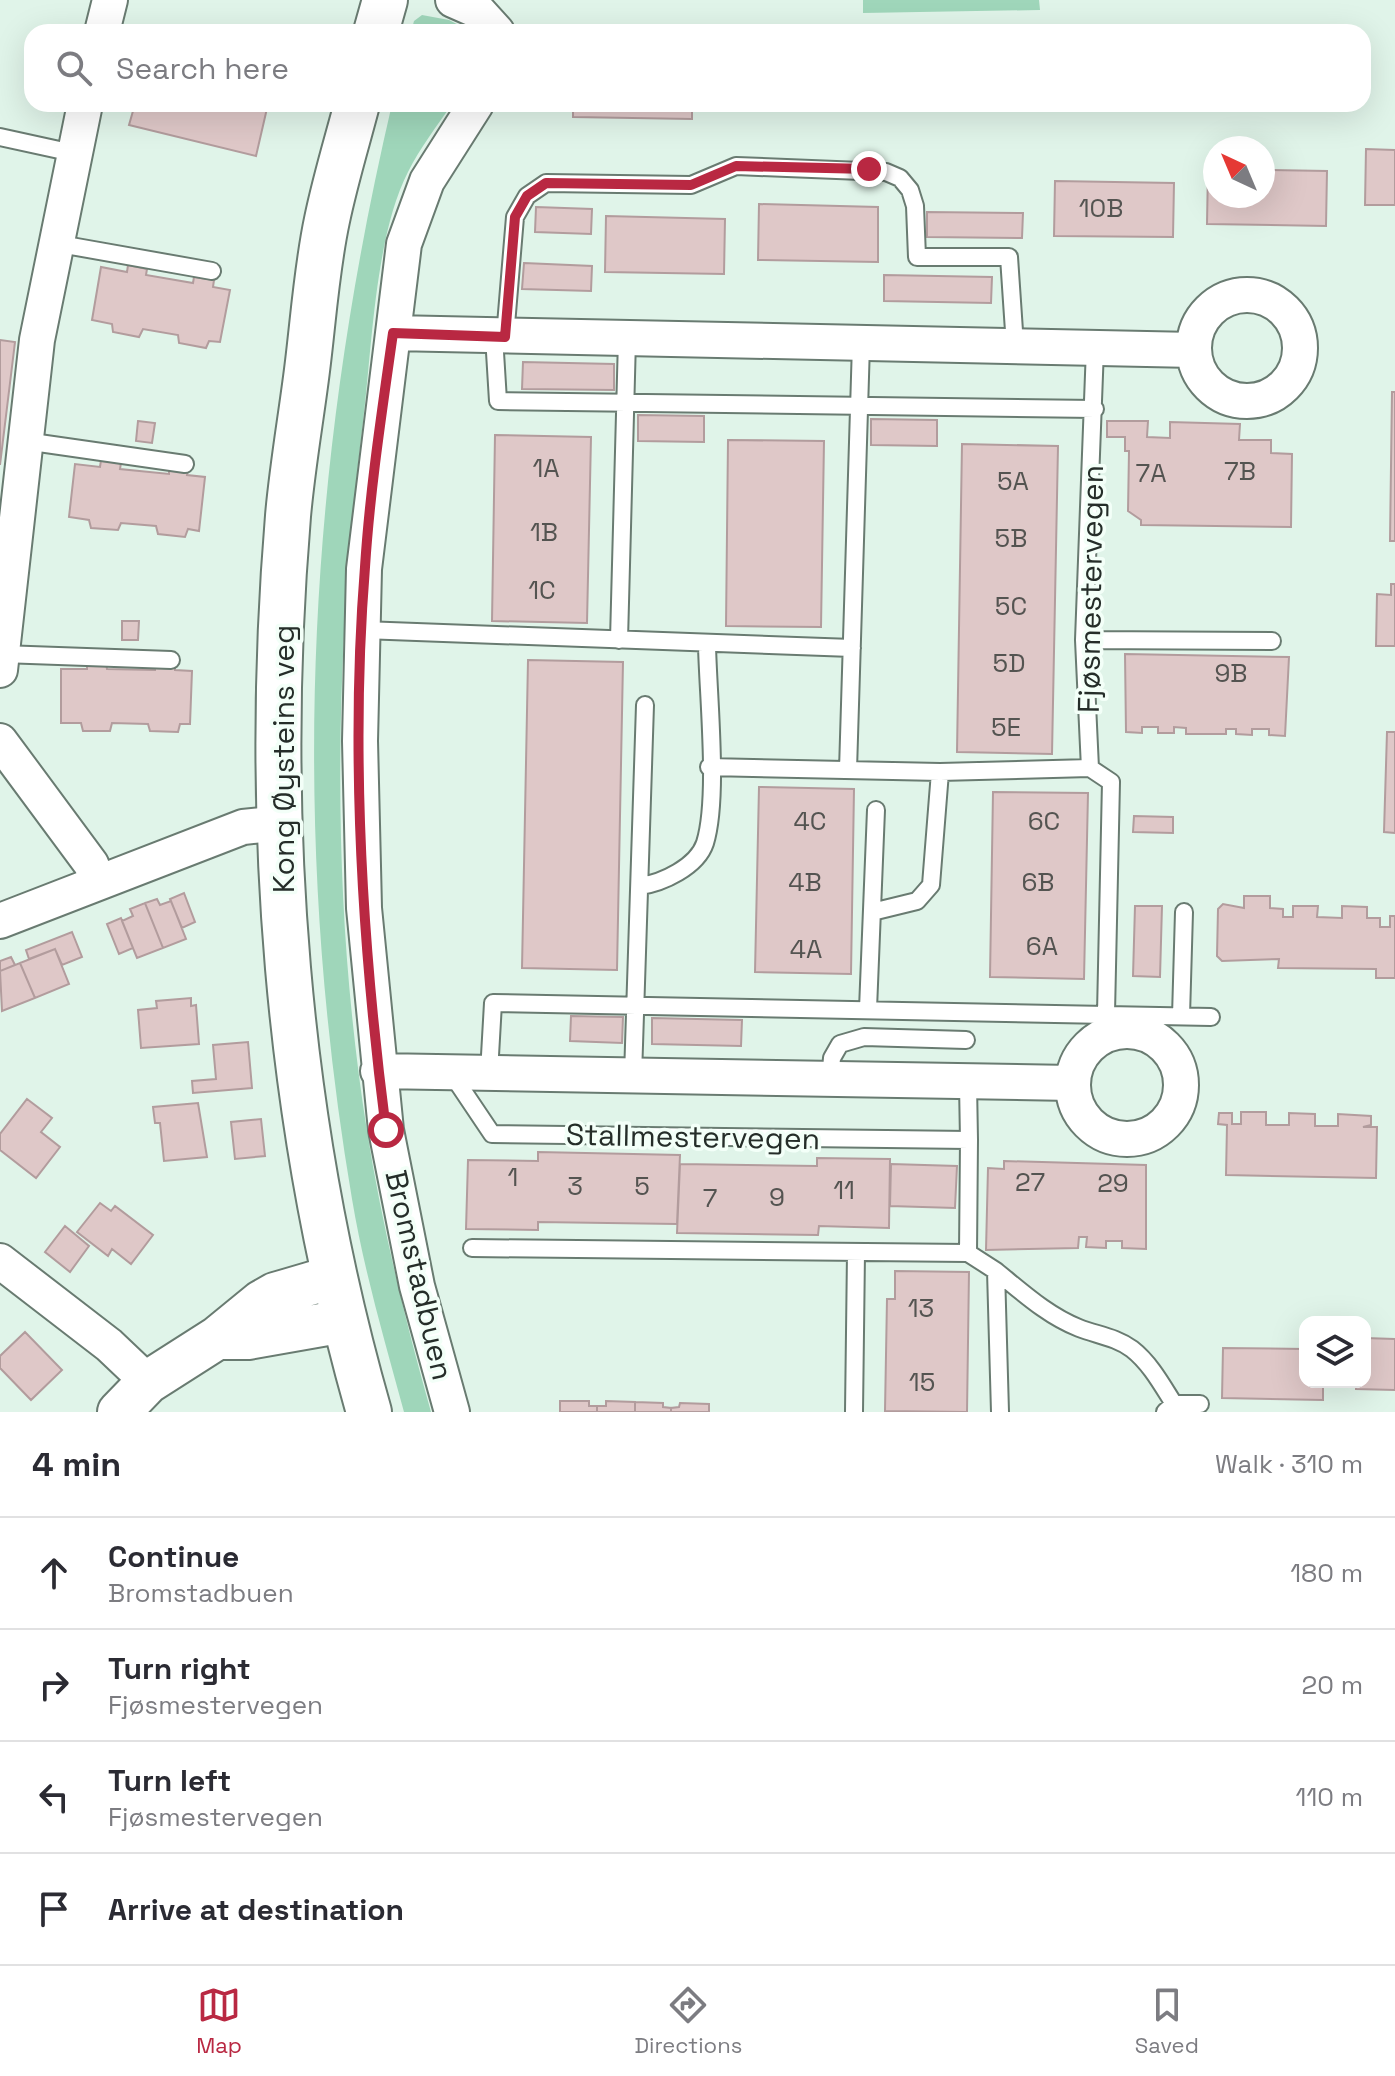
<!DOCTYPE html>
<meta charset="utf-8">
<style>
:root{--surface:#fff;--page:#f7f7f7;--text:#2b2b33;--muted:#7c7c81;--line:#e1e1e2;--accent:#b92842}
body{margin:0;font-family:"Space Grotesk",sans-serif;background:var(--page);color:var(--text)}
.controls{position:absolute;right:24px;bottom:24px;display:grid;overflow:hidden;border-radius:16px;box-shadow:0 8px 32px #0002}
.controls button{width:72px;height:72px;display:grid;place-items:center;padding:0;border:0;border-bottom:2px solid var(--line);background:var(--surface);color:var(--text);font:40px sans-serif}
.compass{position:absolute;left:1203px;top:136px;width:72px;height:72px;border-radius:50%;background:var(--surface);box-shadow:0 8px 32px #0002;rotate:316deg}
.stop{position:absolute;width:24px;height:24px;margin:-18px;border:6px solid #b92842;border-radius:50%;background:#fff}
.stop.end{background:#b92842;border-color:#fff;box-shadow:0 2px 8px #0008}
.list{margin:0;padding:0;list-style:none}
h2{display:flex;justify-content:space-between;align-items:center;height:104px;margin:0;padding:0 32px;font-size:34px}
h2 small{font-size:26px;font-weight:400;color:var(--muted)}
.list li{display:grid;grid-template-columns:52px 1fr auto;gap:24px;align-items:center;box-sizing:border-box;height:112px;padding:0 32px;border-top:2px solid var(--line)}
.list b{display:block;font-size:30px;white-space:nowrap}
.list p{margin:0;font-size:26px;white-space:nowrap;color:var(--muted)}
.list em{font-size:26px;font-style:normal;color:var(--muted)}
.icon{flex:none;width:44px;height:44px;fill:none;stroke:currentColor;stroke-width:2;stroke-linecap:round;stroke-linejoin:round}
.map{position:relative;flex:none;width:1395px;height:1412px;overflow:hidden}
.search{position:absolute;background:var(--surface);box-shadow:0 8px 32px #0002;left:24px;right:24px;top:24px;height:88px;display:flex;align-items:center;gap:20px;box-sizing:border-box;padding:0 28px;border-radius:24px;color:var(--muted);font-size:30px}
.sheet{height:552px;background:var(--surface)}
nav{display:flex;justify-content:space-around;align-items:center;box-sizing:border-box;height:112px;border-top:2px solid var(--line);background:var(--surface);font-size:22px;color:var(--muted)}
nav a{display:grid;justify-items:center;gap:4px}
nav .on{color:var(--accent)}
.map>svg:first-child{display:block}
</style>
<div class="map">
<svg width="1395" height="1412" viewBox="0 0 1395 1412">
<rect width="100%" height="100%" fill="#e0f4e9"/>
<path fill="#9fd6ba" d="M863 0H1039L1040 10 863 13Z
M422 15 449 20 472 32H411L414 21Z
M392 104H452C437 126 420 148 408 172 375 236 372 348 363 422 334 655 330 898 367 1131 382 1225 405 1320 431 1412H404C385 1342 364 1271 352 1199 289 826 306 472 392 104Z"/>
<path fill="#dfc8c8" stroke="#b29c9d" stroke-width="2" d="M135 104H268L256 156 129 125Z
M573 104H692V119L573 117Z
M1366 149 1395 150V205H1365Z
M1208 169H1215V196H1263V170L1327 171 1326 226 1207 224Z
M1055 181 1174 183 1173 237 1054 236Z
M759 204 878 207V262L758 260Z
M536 207 592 209 591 234 535 232Z
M927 212 1023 213 1022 238 927 237Z
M606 216 725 219 724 274 605 272Z
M524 263 592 266 591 291 522 289Z
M128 265 147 269 146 275 193 283 194 277 214 280 213 287 230 290 220 342 209 341 206 348 179 343 178 335 143 329 139 337 113 332 112 324 92 320 101 267 127 272Z
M884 275 992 277 991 303 884 301Z
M0 340 15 342 0 465Z
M523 362 614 364V390L522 389Z
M1392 392H1395V541H1390Z
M638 415 704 416V442L638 441Z
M871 419 937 420V446L871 445Z
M138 421 155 423 152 443 136 441Z
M1107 421H1148L1147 437 1170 438V422L1240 424 1239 440H1271V453L1292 454 1291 527 1141 525V520L1128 511 1129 451H1125V437H1107Z
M495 435 591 437 587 623 492 621Z
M728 440 824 441 821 627 726 626Z
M962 444 1058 446 1052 754 957 752Z
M101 460 121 463 120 469 169 474V467L188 469 187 475 205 477 199 531 188 529 185 537 158 534 156 526 121 523 118 530 91 528 89 520 69 517 75 464 100 467Z
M1391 584H1395V646H1376L1377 594 1391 595Z
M122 621H139L138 640H122Z
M1125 654 1289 657 1285 736 1269 735V729H1252V735L1236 734V729H1226V734H1186V728L1174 727V733H1158V727H1142V733L1126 732Z
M528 660 623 662 617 970 522 968Z
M87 663H106L107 669 155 670V663L175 664V670L192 671 190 724H180L178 732 150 731 148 724 112 723 110 731H83L81 723H61V669H87Z
M1387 732H1395V833L1384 832Z
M759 787 854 789 851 974 755 972Z
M993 792 1088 793 1084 979 990 977Z
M1134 816 1173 817V833L1133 832Z
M184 893 195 922 182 928 170 899Z
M1244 896H1270V908L1283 909V917H1293V906H1318L1317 917 1342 918V906L1367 907V918H1380V927H1390V916H1395V978H1376V969L1278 968 1279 959 1222 961 1217 956 1218 909 1223 904 1244 908Z
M157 899 160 905 171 901 186 939 163 948 145 903Z
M145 903 163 948 137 958 122 921 133 916 130 909Z
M1135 906H1162L1160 977 1133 976Z
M121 918 133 948 119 954 107 924Z
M72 932 82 957 62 965 55 949 29 959 26 950Z
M55 949 69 984 35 998 20 963Z
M11 957 15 965 0 971V961Z
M20 963 35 998 2 1011 0 971Z
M191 998V1006L196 1005 199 1044 141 1048 138 1010 157 1008 156 1001Z
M571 1016 623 1017 622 1043 570 1041Z
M652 1018 742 1020 741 1046 652 1044Z
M248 1042 252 1088 193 1093 192 1081 216 1079 213 1045Z
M27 1099 52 1118 41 1132 60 1147 36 1178 0 1150V1134Z
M198 1103 207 1157 164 1161 160 1123H155L153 1107Z
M1241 1112H1266V1125H1289V1113L1315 1114V1126H1338V1114L1371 1116V1125L1363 1127H1377L1376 1178 1226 1175 1227 1125 1218 1124 1219 1113H1232V1124H1241Z
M261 1119 265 1156 235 1159 231 1122Z
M538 1152 680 1155 677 1224 538 1222V1230L466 1229 468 1160 538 1161Z
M817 1158 890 1159 889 1228 819 1226 818 1235 677 1233 680 1164 817 1166Z
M1004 1161 1146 1165V1249L1122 1248V1241H1106V1248L1086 1247 1087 1237H1079L1078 1248 986 1250 988 1168 1004 1169Z
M891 1164 957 1166 955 1208 890 1206Z
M100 1203 111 1211 115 1206 153 1235 131 1264 112 1249 108 1256 77 1232Z
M65 1226 89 1246 70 1272 45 1252Z
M895 1271 969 1272 967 1412 885 1411 887 1299H895Z
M25 1332 62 1370 31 1400 0 1368V1356Z
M1365 1338 1395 1339V1390L1356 1389V1382H1365Z
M1223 1348 1305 1349V1382H1323V1400L1222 1398Z
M560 1401H589V1406H597V1412H560Z
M606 1401 635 1402V1412H597V1406H606Z
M635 1402 663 1403V1407L671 1408V1412H635Z
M680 1403 709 1404V1412H671V1408L679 1407Z"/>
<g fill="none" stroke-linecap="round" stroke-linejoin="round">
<g stroke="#697b71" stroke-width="20">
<path id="service" d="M0 137 73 153
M54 243 212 271
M494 336 498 401 1095 409
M505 337 515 217 527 196 546 183 691 185 736 166 886 172 900 178 910 190 915 206 917 257H1009L1015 346
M25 441 185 464
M363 630 852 648
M619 640 627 339
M1084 640 1272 641
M2 654 171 660
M709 767 940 772
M1090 768 1084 640 1095 348
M848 770 861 344
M640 886C662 883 697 867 705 843 719 798 708 696 707 645
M872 912 917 901 931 885 940 772 1090 768 1111 782 1106 1013
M868 1009 876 810
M1181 1016 1184 912
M451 1073 492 1134 969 1140 968 1084
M489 1073 493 1003 1211 1017
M633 1076 645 705
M830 1080 832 1058 840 1044 864 1037 966 1040
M472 1248 968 1253 996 1271 1000 1412
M968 1253 969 1140
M996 1271C1022 1292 1048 1316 1079 1328 1097 1335 1116 1337 1132 1349 1150 1363 1162 1385 1174 1404
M854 1412 856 1253
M1165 1412 1174 1404H1200"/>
</g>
<g stroke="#697b71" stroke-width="38">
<path id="minor" d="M453 0 478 11 497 32
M102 32 110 0
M1194 348a53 53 0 1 1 106 0a53 53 0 1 1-106 0Z
M393 333 1194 350
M0 670 37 340 85 104
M0 741 91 864 98 881
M0 921 243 827 281 823
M1073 1085a54 54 0 1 1 108 0a54 54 0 1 1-108 0Z
M378 1071 1072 1083
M0 1261 109 1345 148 1382
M452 1412 417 1286 386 1130 364 908 360 741 364 569 404 244 427 181 476 104"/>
</g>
<g stroke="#697b71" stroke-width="46">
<path id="tertiary" d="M217 1338H248L344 1321
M119 1412 148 1382 217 1338 261 1302 275 1294 333 1277"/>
</g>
<g stroke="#697b71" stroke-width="48">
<path id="secondary" d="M376 32 385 0
M357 104C347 142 335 181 327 220 316 271 313 326 306 378 300 424 292 470 288 516 263 816 286 1123 369 1412"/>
</g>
<use href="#service" stroke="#fff" stroke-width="16"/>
<use href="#minor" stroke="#fff" stroke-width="34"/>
<use href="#tertiary" stroke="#fff" stroke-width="42"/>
<use href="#secondary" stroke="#fff" stroke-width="44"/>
</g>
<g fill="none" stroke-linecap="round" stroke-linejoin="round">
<path stroke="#b92842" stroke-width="10" d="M386 1130C362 945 350 754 365 567 370 489 382 411 393 333L505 337 515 217 527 196 546 183 691 185 736 166 869 169"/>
</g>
<g text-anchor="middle" stroke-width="7" stroke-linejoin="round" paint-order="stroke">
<g font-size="26" fill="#545451">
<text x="1101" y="217">10B</text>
<text x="546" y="477">1A</text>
<text x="1240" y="480">7B</text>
<text x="1151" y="482">7A</text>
<text x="1013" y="490">5A</text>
<text x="544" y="541">1B</text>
<text x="1011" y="547">5B</text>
<text x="542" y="599">1C</text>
<text x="1011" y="615">5C</text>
<text x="1009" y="672">5D</text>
<text x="1231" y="682">9B</text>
<text x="1006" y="736">5E</text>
<text x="810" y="830">4C</text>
<text x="1044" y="830">6C</text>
<text x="805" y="891">4B</text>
<text x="1038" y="891">6B</text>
<text x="1042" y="955">6A</text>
<text x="806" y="958">4A</text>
<text x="513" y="1186">1</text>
<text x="1030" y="1191">27</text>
<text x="1113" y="1192">29</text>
<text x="575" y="1195">3</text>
<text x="642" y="1195">5</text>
<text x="844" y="1199">11</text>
<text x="777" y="1206">9</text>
<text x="710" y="1207">7</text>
<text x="921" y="1317">13</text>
<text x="922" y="1391">15</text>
</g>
<g font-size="30" fill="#252d29" stroke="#f3fff8">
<text transform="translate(1091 589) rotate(-89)" y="10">Fjøsmestervegen</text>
<text transform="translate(284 759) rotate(-90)" y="10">Kong Øysteins veg</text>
<text transform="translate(693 1137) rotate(1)" y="10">Stallmestervegen</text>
<text transform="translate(419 1275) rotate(77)" y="10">Bromstadbuen</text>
</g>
</g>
</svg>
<div class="controls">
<button><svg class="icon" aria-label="layers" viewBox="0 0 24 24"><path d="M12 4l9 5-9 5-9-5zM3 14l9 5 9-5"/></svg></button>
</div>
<svg class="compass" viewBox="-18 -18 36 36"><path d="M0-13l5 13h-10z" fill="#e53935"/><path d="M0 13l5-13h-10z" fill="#7c7c81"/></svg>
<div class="stop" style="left:386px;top:1130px"></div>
<div class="stop end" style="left:869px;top:169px"></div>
<div class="search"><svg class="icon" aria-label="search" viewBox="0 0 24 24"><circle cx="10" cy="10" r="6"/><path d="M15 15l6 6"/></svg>Search here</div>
</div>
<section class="sheet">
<h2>4 min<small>Walk · 310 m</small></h2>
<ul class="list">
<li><svg class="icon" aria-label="ahead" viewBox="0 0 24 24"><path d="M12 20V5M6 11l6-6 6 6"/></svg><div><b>Continue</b><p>Bromstadbuen</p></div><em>180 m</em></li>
<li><svg class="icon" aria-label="right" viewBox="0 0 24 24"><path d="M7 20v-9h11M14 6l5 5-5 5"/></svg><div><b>Turn right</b><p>Fjøsmestervegen</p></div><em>20 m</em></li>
<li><svg class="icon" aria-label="left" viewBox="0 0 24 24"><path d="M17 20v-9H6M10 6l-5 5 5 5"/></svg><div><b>Turn left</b><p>Fjøsmestervegen</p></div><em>110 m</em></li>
<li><svg class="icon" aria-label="arrive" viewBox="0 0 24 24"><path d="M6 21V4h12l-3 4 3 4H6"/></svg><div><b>Arrive at destination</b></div></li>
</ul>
</section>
<nav>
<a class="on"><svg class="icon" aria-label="map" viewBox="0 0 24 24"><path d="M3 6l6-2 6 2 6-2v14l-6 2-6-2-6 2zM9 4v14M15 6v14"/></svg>Map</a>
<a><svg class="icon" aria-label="directions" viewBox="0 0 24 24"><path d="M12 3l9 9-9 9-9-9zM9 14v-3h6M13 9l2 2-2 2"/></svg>Directions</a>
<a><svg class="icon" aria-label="saved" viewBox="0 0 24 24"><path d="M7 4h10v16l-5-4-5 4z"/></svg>Saved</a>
</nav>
